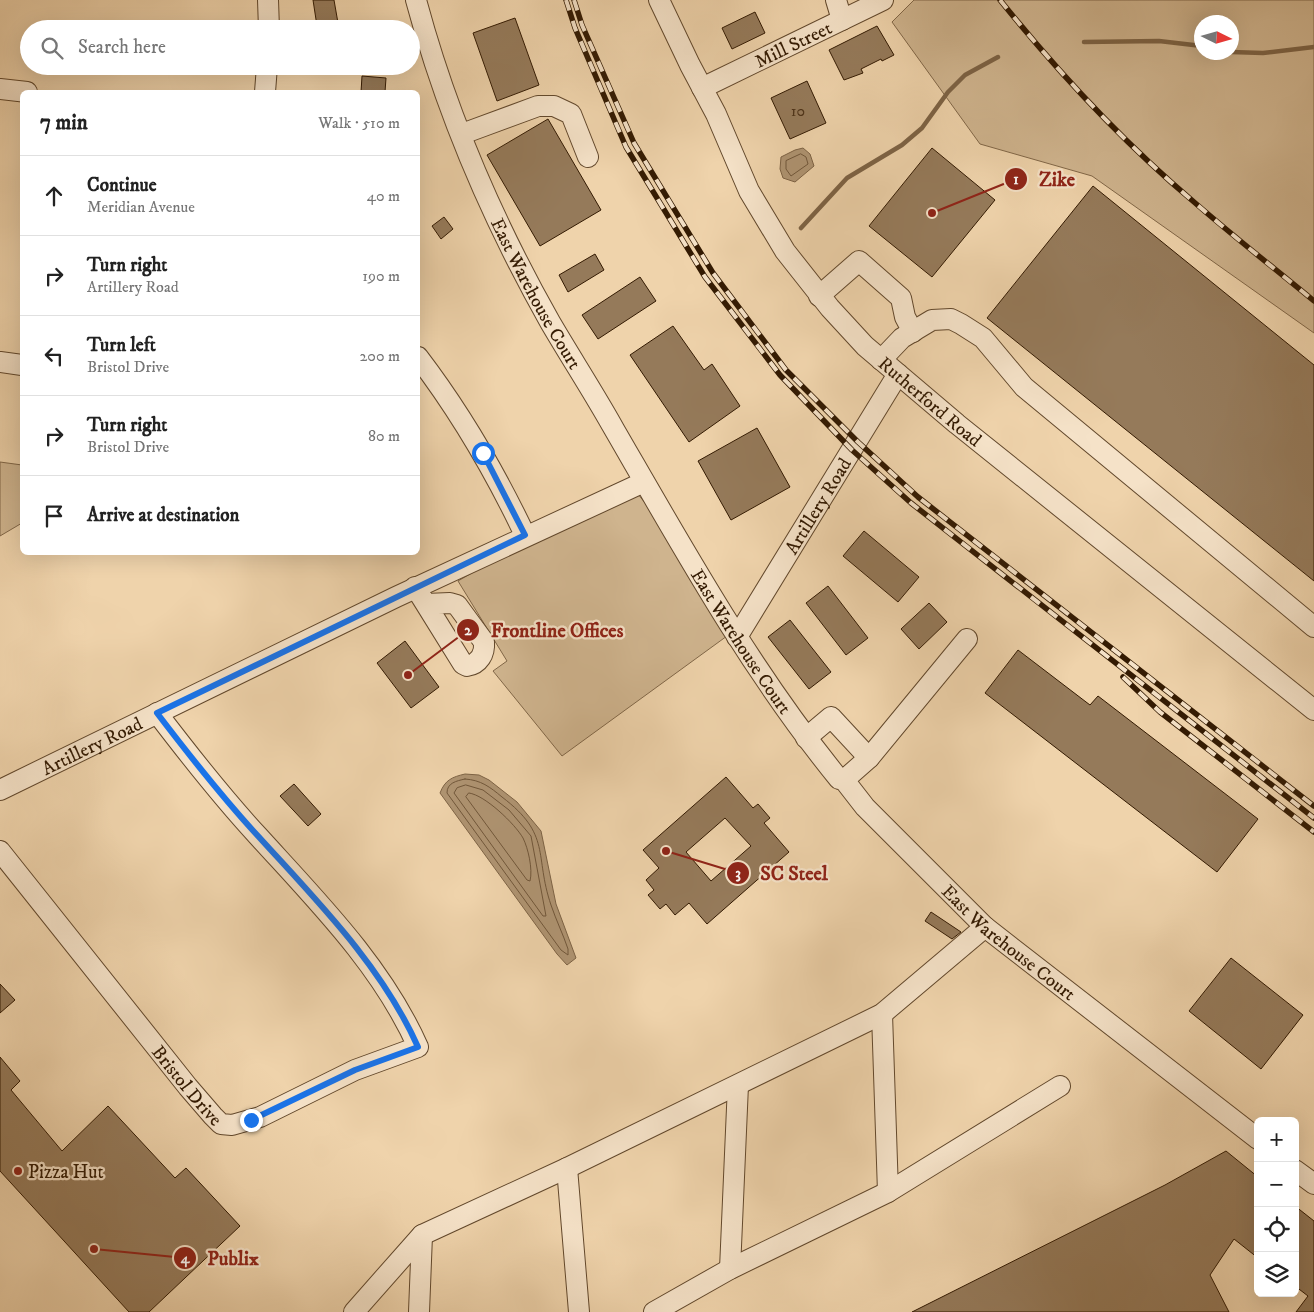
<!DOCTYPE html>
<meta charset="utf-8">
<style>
:root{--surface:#fff;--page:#f6f6f6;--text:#222;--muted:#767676;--line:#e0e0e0}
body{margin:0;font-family:"IM FELL DW Pica",serif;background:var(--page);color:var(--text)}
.controls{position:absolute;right:15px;bottom:15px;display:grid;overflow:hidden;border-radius:8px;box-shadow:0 5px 20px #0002}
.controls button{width:45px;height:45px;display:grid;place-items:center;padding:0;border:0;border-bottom:1px solid var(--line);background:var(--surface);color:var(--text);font:25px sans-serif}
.compass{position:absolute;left:1194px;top:15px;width:45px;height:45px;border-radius:50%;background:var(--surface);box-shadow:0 5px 20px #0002;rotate:95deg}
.stop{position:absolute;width:15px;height:15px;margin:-11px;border:4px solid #1a73e8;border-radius:50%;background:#fff}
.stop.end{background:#1a73e8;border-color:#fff;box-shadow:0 1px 5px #0008}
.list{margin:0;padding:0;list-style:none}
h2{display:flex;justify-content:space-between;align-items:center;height:65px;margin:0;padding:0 20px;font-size:21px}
h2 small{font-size:16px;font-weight:400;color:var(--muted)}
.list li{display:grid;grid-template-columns:32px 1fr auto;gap:15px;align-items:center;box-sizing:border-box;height:80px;padding:0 20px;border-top:1px solid var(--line)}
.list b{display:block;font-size:19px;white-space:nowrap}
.list p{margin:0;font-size:16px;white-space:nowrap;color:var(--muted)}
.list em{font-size:16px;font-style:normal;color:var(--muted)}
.icon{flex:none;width:28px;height:28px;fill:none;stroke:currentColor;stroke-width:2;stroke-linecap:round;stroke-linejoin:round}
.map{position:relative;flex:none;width:1314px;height:1312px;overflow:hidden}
.search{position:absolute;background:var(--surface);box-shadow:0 5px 20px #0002;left:20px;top:20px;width:400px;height:55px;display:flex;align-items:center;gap:12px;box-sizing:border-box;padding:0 18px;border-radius:28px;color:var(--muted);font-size:19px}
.panel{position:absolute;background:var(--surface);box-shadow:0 5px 20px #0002;left:20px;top:90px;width:400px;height:465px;border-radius:8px}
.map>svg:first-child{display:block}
</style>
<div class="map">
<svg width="1314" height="1312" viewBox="0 0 1314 1312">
<rect width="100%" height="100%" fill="#efd3ab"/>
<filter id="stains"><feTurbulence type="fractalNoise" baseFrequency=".004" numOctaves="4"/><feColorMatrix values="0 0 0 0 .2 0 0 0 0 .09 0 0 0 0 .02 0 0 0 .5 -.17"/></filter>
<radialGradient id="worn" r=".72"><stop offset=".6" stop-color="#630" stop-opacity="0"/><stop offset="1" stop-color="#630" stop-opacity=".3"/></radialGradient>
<path fill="#cfb48e" stroke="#816748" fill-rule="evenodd" d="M914 0H1314V333L1092 176 980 144 892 22ZM1232 22V52H1202V22Z
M0 462 22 465V523L0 536Z
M628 482 660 521 727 636 562 756 493 671 507 661 458 581Z"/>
<path fill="#af9472" stroke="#7d6345" d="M803 148 810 154 814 166 795 182 783 178 780 169 781 157 795 150Z
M465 774 479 775 489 780 517 802 541 831 556 904 576 958 567 965 557 954 440 793C445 780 452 777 465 774Z"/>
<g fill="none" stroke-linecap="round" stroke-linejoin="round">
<path stroke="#71573a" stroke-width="1" d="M801 154 806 157 808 164 791 176 786 169V161Z
M465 779C481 780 490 787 502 797 552 835 534 855 551 905 556 920 563 934 568 949V955L561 950 447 793C447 783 456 781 465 779Z
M466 785 483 790 509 810 531 836 546 916H543L454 793 457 788Z
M469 793C485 795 515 824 523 838 528 848 533 869 530 881L527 880 466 797Z"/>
<path stroke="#7d6345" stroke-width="4.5" d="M1084 42 1159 41 1202 46
M1231 52 1263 53 1314 47
M801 228 847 178 902 145 922 128 948 92 965 75 998 57"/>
</g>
<path fill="#957a5a" stroke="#331a02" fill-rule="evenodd" d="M313 0H334L338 23 317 26Z
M755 12 765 33 732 49 722 28Z
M515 18 539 85 497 101 473 33Z
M877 26 894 55 882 61 881 59 861 69 863 73 844 80 829 50Z
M362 76 386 78 385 92H361Z
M807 81 826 123 790 139 771 98Z
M548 119 601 210 540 246 487 155Z
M932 148 995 200 932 277 869 226Z
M1093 186 1314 365V581L987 318Z
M444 217 453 229 441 239 432 226Z
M595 254 604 270 568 292 559 275Z
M640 277 656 301 598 339 582 315Z
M673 326 704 370 712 364 740 406 689 442 630 355Z
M757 428 790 487 731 520 698 461Z
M864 531 919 577 898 602 843 556Z
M828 586 868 638 846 655 806 603Z
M929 603 947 622 919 649 901 629Z
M790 620 831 672 809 689 768 637Z
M405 641 439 687 411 708 377 663Z
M1018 650 1090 705 1098 696 1258 819 1217 872 985 693Z
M726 777 753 808 758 804 770 818 764 823 789 852 707 924 689 903 675 915 666 904 660 909 648 895 654 890 646 880 659 868 643 850ZM725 818 751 846 711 881 686 852Z
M294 784 321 814 308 826 280 796Z
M931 912 961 932 952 939 925 921Z
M1231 958 1303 1015 1261 1069 1189 1011Z
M0 984 15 1000 0 1013Z
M0 1057 20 1081 11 1090 62 1151 108 1106 175 1178 186 1168 240 1226 149 1312H129L0 1171Z
M1226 1151 1258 1177V1258L1234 1239 1210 1275 1229 1312H912L1165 1185Z
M1295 1206 1314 1221V1312H1296L1308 1296 1295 1286Z"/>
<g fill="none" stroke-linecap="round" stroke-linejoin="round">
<g stroke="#62482c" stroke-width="22">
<g id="minor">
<path d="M268 0 269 29"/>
<path id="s1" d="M416 0C446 112 493 221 550 322 571 358 594 393 614 429 684 550 751 671 839 779L844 780 865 807 985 927 1258 1139"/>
<path id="s2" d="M659 0 690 65 716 114 749 191 785 251 830 308 865 346 957 424 1314 710"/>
<path d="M836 0 842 20"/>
<path id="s3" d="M702 88 883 0"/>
<path d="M0 89 27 92"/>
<path d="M265 92 267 66"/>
<path d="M462 134 538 106H554L571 114 588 157"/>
<path d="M819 296 859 261 901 298 905 317 913 332"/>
<path d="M418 357C460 412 495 472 525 535"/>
<path d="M881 360 902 338 932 320 951 319 961 324 983 338 1024 387 1314 627"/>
<path d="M0 362 22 365"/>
<path d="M415 587 422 598 463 664 467 666C479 664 485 654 484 642L457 605 450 603 426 604"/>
<path id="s4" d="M737 637 898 374"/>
<path d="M806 738 831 717 869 758"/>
<path d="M844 780 869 758 967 639"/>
<path id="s5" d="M0 790 396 597 644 482"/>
<path id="s6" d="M0 851 188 1087 213 1116 221 1124 232 1125 260 1117 355 1070 418 1047C382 966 317 901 258 836 222 797 189 755 157 713"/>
<path d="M882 1014 888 1192"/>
<path d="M567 1168 579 1312"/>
<path d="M1295 1170 1314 1184"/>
<path d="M730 1269 738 1085"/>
<path d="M354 1312 422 1235 567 1168 882 1014 985 927"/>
<path d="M419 1312 422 1235"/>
<path d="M654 1312 730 1269 888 1192 1060 1086"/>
</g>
</g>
<use href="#minor" stroke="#f5e2c8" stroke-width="20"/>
<g stroke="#331a02" stroke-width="5.5">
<path id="rail" d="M566 0 575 28 626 147 705 277 780 375 852 450 911 503 1314 818
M574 0 582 25 634 143 713 273 786 370 858 442 918 497 1314 806
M1000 0C1058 72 1123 142 1194 202 1233 236 1274 268 1314 301
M1123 677 1160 712 1314 832"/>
</g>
<use href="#rail" stroke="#f5e2c8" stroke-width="4" stroke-dasharray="11" stroke-linecap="butt"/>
</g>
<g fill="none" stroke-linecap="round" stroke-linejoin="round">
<path stroke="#1a73e8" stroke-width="6" d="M251 1120 355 1070 418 1047C382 966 317 901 258 836 222 797 189 755 157 713L525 535 483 453"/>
</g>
<circle fill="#8f2418" stroke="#f5e2c8" stroke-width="2" cx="18" cy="1171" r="5"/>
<g text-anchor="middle" stroke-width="4.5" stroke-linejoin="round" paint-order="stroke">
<g font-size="16" fill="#4c3218">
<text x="798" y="116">10</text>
</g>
<g font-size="19" fill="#331a02" stroke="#f5e2c8">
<text dy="7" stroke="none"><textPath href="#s3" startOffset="101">Mill Street</textPath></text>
<text dy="7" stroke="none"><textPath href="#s1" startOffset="318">East Warehouse Court</textPath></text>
<text dy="7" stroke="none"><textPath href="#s2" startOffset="491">Rutherford Road</textPath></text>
<text dy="7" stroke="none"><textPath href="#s4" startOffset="154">Artillery Road</textPath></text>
<text dy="7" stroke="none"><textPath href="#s1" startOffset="722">East Warehouse Court</textPath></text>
<text dy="7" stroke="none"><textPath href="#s5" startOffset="102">Artillery Road</textPath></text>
<text dy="7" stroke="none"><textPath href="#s1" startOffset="1128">East Warehouse Court</textPath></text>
<text dy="7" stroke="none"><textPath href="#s6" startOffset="300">Bristol Drive</textPath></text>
</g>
<g font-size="19" fill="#331a02" stroke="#f5e2c8" text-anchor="start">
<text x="28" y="1178">Pizza Hut</text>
</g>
</g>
<path fill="none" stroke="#8f2418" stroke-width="2" d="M932 213L1016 179M408 675L468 630M666 851L738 873M94 1249L185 1258"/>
<g fill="#8f2418" stroke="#f5e2c8" stroke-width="2">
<circle cx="932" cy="213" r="5"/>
<circle cx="408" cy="675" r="5"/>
<circle cx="666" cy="851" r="5"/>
<circle cx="94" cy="1249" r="5"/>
<circle cx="1016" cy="179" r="12"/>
<circle cx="468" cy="630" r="12"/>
<circle cx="738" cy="873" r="12"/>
<circle cx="185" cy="1258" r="12"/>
</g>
<g font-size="15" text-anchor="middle" font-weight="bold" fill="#fff">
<text x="1016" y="184">1</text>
<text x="468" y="635">2</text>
<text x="738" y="878">3</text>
<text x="185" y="1263">4</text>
</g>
<g font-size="20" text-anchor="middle" font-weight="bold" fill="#8f2418" stroke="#f5e2c8" stroke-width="4.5" stroke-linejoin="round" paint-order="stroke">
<text x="1057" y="186">Zike</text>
<text x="557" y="637">Frontline Offices</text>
<text x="794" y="880">SC Steel</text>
<text x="233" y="1265">Publix</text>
</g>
<rect width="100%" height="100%" filter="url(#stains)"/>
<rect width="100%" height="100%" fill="url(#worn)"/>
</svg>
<div class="controls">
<button>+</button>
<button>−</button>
<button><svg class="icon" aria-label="locate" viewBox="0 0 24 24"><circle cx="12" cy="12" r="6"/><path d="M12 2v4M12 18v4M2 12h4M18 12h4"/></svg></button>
<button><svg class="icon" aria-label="layers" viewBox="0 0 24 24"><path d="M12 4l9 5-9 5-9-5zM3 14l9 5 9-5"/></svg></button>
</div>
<svg class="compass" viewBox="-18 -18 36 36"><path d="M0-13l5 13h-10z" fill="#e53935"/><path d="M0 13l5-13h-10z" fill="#767676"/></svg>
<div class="stop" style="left:483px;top:453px"></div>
<div class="stop end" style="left:251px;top:1120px"></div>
<div class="search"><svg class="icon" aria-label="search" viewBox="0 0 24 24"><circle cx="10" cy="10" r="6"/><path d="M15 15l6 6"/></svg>Search here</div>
<section class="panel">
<h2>7 min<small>Walk · 510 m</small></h2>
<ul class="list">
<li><svg class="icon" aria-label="ahead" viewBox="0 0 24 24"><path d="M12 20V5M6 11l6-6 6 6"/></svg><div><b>Continue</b><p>Meridian Avenue</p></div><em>40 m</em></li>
<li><svg class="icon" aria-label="right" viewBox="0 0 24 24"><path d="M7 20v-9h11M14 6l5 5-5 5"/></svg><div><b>Turn right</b><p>Artillery Road</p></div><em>190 m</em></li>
<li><svg class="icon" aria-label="left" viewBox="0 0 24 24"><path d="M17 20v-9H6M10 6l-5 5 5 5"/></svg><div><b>Turn left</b><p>Bristol Drive</p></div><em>200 m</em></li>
<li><svg class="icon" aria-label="right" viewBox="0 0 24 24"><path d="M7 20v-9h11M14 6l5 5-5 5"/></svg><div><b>Turn right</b><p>Bristol Drive</p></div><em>80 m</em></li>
<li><svg class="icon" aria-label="arrive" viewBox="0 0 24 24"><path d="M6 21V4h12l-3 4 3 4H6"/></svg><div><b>Arrive at destination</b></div></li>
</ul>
</section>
</div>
